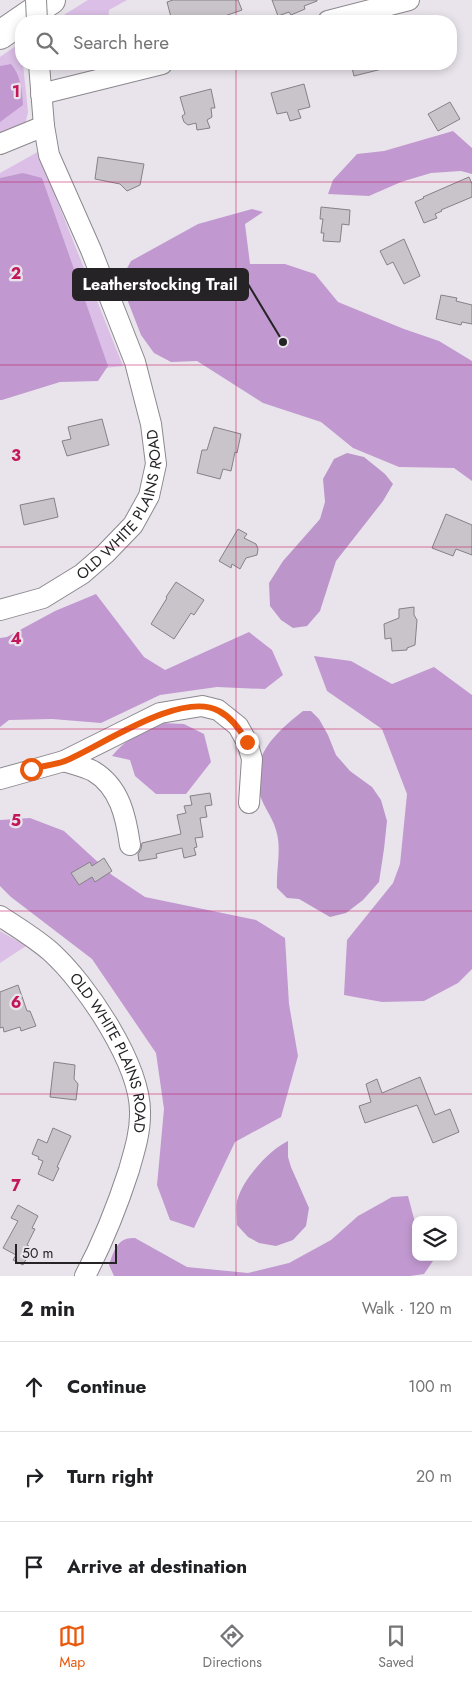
<!DOCTYPE html>
<meta charset="utf-8">
<style>
:root{--surface:#fff;--page:#f2f2f2;--text:#202124;--muted:#757577;--line:#e0e0e0;--accent:#ea580c}
body{margin:0;font-family:Jost,sans-serif;background:var(--page);color:var(--text)}
.controls{position:absolute;right:15px;bottom:15px;display:grid;overflow:hidden;border-radius:10px;box-shadow:0 2px 8px #0003}
.controls button{width:45px;height:45px;display:grid;place-items:center;padding:0;border:0;border-bottom:1px solid var(--line);background:var(--surface);color:var(--text);font:25px sans-serif}
.scale{position:absolute;left:15px;bottom:12px;width:102px;box-sizing:border-box;padding-left:5px;border:2px solid #252326;border-top:0;font-size:14px;line-height:18px;white-space:nowrap;color:#252326;-webkit-text-stroke:4px #e9e4eb;paint-order:stroke}
.stop{position:absolute;width:15px;height:15px;margin:-11px;border:4px solid #ea580c;border-radius:50%;background:#fff}
.stop.end{background:#ea580c;border-color:#fff;box-shadow:0 1px 5px #0008}
.list{margin:0;padding:0;list-style:none}
h2{display:flex;justify-content:space-between;align-items:center;height:65px;margin:0;padding:0 20px;font-size:21px}
h2 small{font-size:16px;font-weight:400;color:var(--muted)}
.list li{display:grid;grid-template-columns:32px 1fr auto;gap:15px;align-items:center;box-sizing:border-box;height:90px;padding:0 20px;border-top:1px solid var(--line)}
.list b{display:block;font-size:19px;white-space:nowrap}
.list em{font-size:16px;font-style:normal;color:var(--muted)}
.icon{flex:none;width:28px;height:28px;fill:none;stroke:currentColor;stroke-width:2;stroke-linecap:round;stroke-linejoin:round}
.map{position:relative;flex:none;width:472px;height:1276px;overflow:hidden}
.search{position:absolute;background:var(--surface);box-shadow:0 2px 8px #0003;left:15px;right:15px;top:15px;height:55px;display:flex;align-items:center;gap:12px;box-sizing:border-box;padding:0 18px;border-radius:20px;color:var(--muted);font-size:19px}
.sheet{height:335px;background:var(--surface)}
nav{display:flex;justify-content:space-around;align-items:center;box-sizing:border-box;height:70px;border-top:1px solid var(--line);background:var(--surface);font-size:14px;color:var(--muted)}
nav a{display:grid;justify-items:center;gap:2px}
nav .on{color:var(--accent)}
.map>svg:first-child{display:block}
</style>
<div class="map">
<svg width="472" height="1276" viewBox="0 0 472 1276">
<rect width="100%" height="100%" fill="#e9e4eb"/>
<path fill="#dbbfe6" d="M88 0H127L109 10 108 21H54Z
M20 43 21 64H23L28 112 25 125 0 140V57Z
M43 149 50 183 123 366 0 380V173Z
M0 931 26 946 0 963Z"/>
<path fill="#c199d0" d="M11 64C21 76 22 90 23 105L0 122V66Z
M453 131 472 148V174L461 171 431 173 401 182 369 196 328 194 333 180 357 154 384 151Z
M23 173 42 178 108 366 98 381 60 382 2 400H0V178Z
M252 209 263 212 245 224 250 264H285L315 274 338 302 404 329 439 341 472 361V481L454 468 399 467 353 448 321 422 263 403 197 361 171 362 154 353 141 335 120 281 131 261 198 224Z
M96 594 144 657 165 670 249 632 272 650 283 675 265 689 217 687 160 695 101 723 52 719 9 720 0 727V638L7 637 55 611Z
M314 656 351 661 392 684 434 667 472 695V969L458 983 424 1001 382 1002 344 995 347 940 393 883 400 864 407 794 382 729 327 691Z
M162 723 184 724 204 734 211 762 186 794H156L135 776 130 760 112 756C125 740 142 730 162 723Z
M30 818 64 831 112 875 145 897 256 920 285 938 289 1004 298 1056 281 1117 235 1142 194 1228 170 1220 157 1185 164 1109 156 1053 92 959 11 897 0 886V820Z
M408 1196 416 1226V1257H433V1261L424 1274 410 1276H114L109 1265C114 1251 117 1237 135 1238L187 1267 248 1273 289 1263 331 1240 358 1216 392 1197Z"/>
<path fill="#bc95cb" d="M347 453 364 457 385 474 393 484 383 501 336 561 320 611 307 626 293 628 281 620 270 606 269 583 283 561 320 519 325 502 323 479 334 459Z
M303 711H311L319 719 328 735 336 755 350 771 372 787 381 800 387 821 384 849 379 882 363 900 346 913 330 917 299 899 287 898 277 888C276 869 282 849 276 830 272 815 260 803 258 787 252 753 279 730 303 711Z
M288 1141V1157L291 1167 309 1208 306 1226 293 1240 276 1246 259 1243 248 1237 237 1225C237 1217 236 1208 237 1201 242 1180 269 1150 288 1141Z"/>
<path fill="#c8c4ca" stroke="#858187" d="M173 0H238L242 10 222 17V16L200 21H172L167 2Z
M272 0H317V1L304 6 305 9 291 15 289 12 278 16Z
M351 64H385L386 68 354 76Z
M304 84 310 107 298 110 301 118 290 121 287 112 277 114 271 93Z
M211 89 215 108H211L212 117 207 120 210 128 197 130 196 123 188 125 184 122 182 116 185 114 180 97Z
M450 102 460 119 438 131 428 114Z
M98 157 144 164 140 185 127 191 120 184 95 179Z
M469 177 472 184V197L441 210 442 211 435 214 437 218 424 223 415 202 424 198 423 197Z
M321 207 350 210 349 225 342 224 340 242 323 241 324 233H321L323 219H320Z
M404 239 420 276 404 284 393 262 387 265 380 251Z
M441 295 457 298 456 301 472 305V324L462 322 461 325 436 319Z
M102 419 109 445 67 456 62 441 71 439 68 427Z
M214 427 241 434 237 453 235 452 231 471 223 469 220 479 197 473 202 450H207Z
M54 498 58 517 24 525 20 505Z
M446 514 472 525V555L456 549 453 556 432 548Z
M238 529 247 534 244 538 256 544 258 549 257 555 246 558 240 569 232 564 231 568 219 561Z
M176 582 204 600 194 615 191 613 174 639 151 624 167 598 166 597Z
M414 607V615L417 620 415 645 407 648V650L392 651 391 638 385 639 384 624 399 618V609Z
M210 793 212 805 205 806 207 817 200 818 203 837 195 838 197 847 194 848 196 855 184 858 182 848 156 854 157 858 139 861 138 854 141 849 142 843 181 834 177 815 186 813 184 806 192 805 190 796Z
M104 858 112 871 95 882 92 877 79 885 71 873 90 862 92 866Z
M18 985 27 1011H30L36 1026 21 1031 20 1027 4 1032 3 1027 0 1028V992Z
M54 1062 75 1065 74 1079 78 1084 76 1100 50 1097Z
M420 1077 435 1115 450 1109 459 1132 433 1143 417 1105 365 1123 359 1106 371 1102 366 1084 377 1079 382 1093Z
M53 1128 71 1136 57 1167 59 1168 53 1181 38 1174 43 1161 38 1159 39 1157 32 1154 38 1139 47 1143Z
M18 1205 38 1216 32 1228 35 1229 27 1245 32 1248 23 1265 13 1260 16 1255 3 1248 18 1221 11 1218Z"/>
<g fill="none" stroke-linecap="round" stroke-linejoin="round">
<g stroke="#8c888e" stroke-width="22">
<g id="minor">
<path d="M328 21 409 0"/>
<path d="M41 94 162 64"/>
<path d="M0 144 44 126"/>
<path id="s1" d="M0 610 43 598 82 574 105 554 133 525 149 496 156 464 151 424 135 362 91 250 49 155 44 126 39 64"/>
<path d="M64 761C73 764 85 767 93 771 120 787 126 817 130 845"/>
<path d="M0 779 64 761 160 713 202 706 218 710 238 726 247 742 252 759 249 803"/>
<path id="s2" d="M0 916C17 927 35 938 50 951 86 983 142 1066 140 1115 140 1134 134 1152 129 1170 117 1207 103 1242 85 1276"/>
</g>
</g>
<g stroke="#8c888e" stroke-width="30">
<path id="highway" d="M0 35 51 0"/>
</g>
<use href="#minor" stroke="#fff" stroke-width="20"/>
<use href="#highway" stroke="#fff" stroke-width="28"/>
<g stroke="#8c888e" stroke-width="22" stroke-linecap="butt">
<path id="minor-bridge" d="M36 0 37 21"/>
</g>
<use href="#minor-bridge" stroke="#fff" stroke-width="20"/>
</g>
<g fill="none" stroke-linecap="round" stroke-linejoin="round">
<path stroke="#ea580c" stroke-width="6" d="M31 769C42 766 55 765 65 761 101 746 181 690 219 711 232 718 240 729 247 742"/>
</g>
<path fill="none" stroke="#c2185b" stroke-width="1" stroke-opacity="0.55" d="M236 0V21M236 64V1276M0 182H472M0 365H472M0 547H472M0 729H472M0 911H472M0 1094H472"/>
<g text-anchor="middle" stroke-width="4.5" stroke-linejoin="round" paint-order="stroke">
<g font-size="15" fill="#252326" stroke="#e9e4eb">
<text dy="5" stroke="none"><textPath href="#s1" startOffset="174">OLD WHITE PLAINS ROAD</textPath></text>
<text dy="5" stroke="none"><textPath href="#s2" startOffset="182">OLD WHITE PLAINS ROAD</textPath></text>
</g>
</g>
<g font-size="16" text-anchor="middle" font-weight="bold" fill="#c2185b" stroke="#e9e4eb" stroke-width="4.5" stroke-linejoin="round" paint-order="stroke">
<text x="16" y="97">1</text>
<text x="16" y="279">2</text>
<text x="16" y="461">3</text>
<text x="16" y="644">4</text>
<text x="16" y="826">5</text>
<text x="16" y="1008">6</text>
<text x="16" y="1191">7</text>
</g>
<path fill="none" stroke="#252326" stroke-width="2" d="M283 342L248 284"/>
<circle fill="#252326" stroke="#e9e4eb" stroke-width="2" cx="283" cy="342" r="5"/>
<rect fill="#252326" stroke="#252326" stroke-width="2" x="73" y="269" width="175" height="31" rx="5"/>
<g font-size="16" text-anchor="middle" font-weight="bold" fill="#fff">
<text x="160" y="290">Leatherstocking Trail</text>
</g>
</svg>
<div class="controls">
<button><svg class="icon" aria-label="layers" viewBox="0 0 24 24"><path d="M12 4l9 5-9 5-9-5zM3 14l9 5 9-5"/></svg></button>
</div>
<div class="scale">50 m</div>
<div class="stop" style="left:31px;top:769px"></div>
<div class="stop end" style="left:247px;top:742px"></div>
<div class="search"><svg class="icon" aria-label="search" viewBox="0 0 24 24"><circle cx="10" cy="10" r="6"/><path d="M15 15l6 6"/></svg>Search here</div>
</div>
<section class="sheet">
<h2>2 min<small>Walk · 120 m</small></h2>
<ul class="list">
<li><svg class="icon" aria-label="ahead" viewBox="0 0 24 24"><path d="M12 20V5M6 11l6-6 6 6"/></svg><div><b>Continue</b></div><em>100 m</em></li>
<li><svg class="icon" aria-label="right" viewBox="0 0 24 24"><path d="M7 20v-9h11M14 6l5 5-5 5"/></svg><div><b>Turn right</b></div><em>20 m</em></li>
<li><svg class="icon" aria-label="arrive" viewBox="0 0 24 24"><path d="M6 21V4h12l-3 4 3 4H6"/></svg><div><b>Arrive at destination</b></div></li>
</ul>
</section>
<nav>
<a class="on"><svg class="icon" aria-label="map" viewBox="0 0 24 24"><path d="M3 6l6-2 6 2 6-2v14l-6 2-6-2-6 2zM9 4v14M15 6v14"/></svg>Map</a>
<a><svg class="icon" aria-label="directions" viewBox="0 0 24 24"><path d="M12 3l9 9-9 9-9-9zM9 14v-3h6M13 9l2 2-2 2"/></svg>Directions</a>
<a><svg class="icon" aria-label="saved" viewBox="0 0 24 24"><path d="M7 4h10v16l-5-4-5 4z"/></svg>Saved</a>
</nav>
